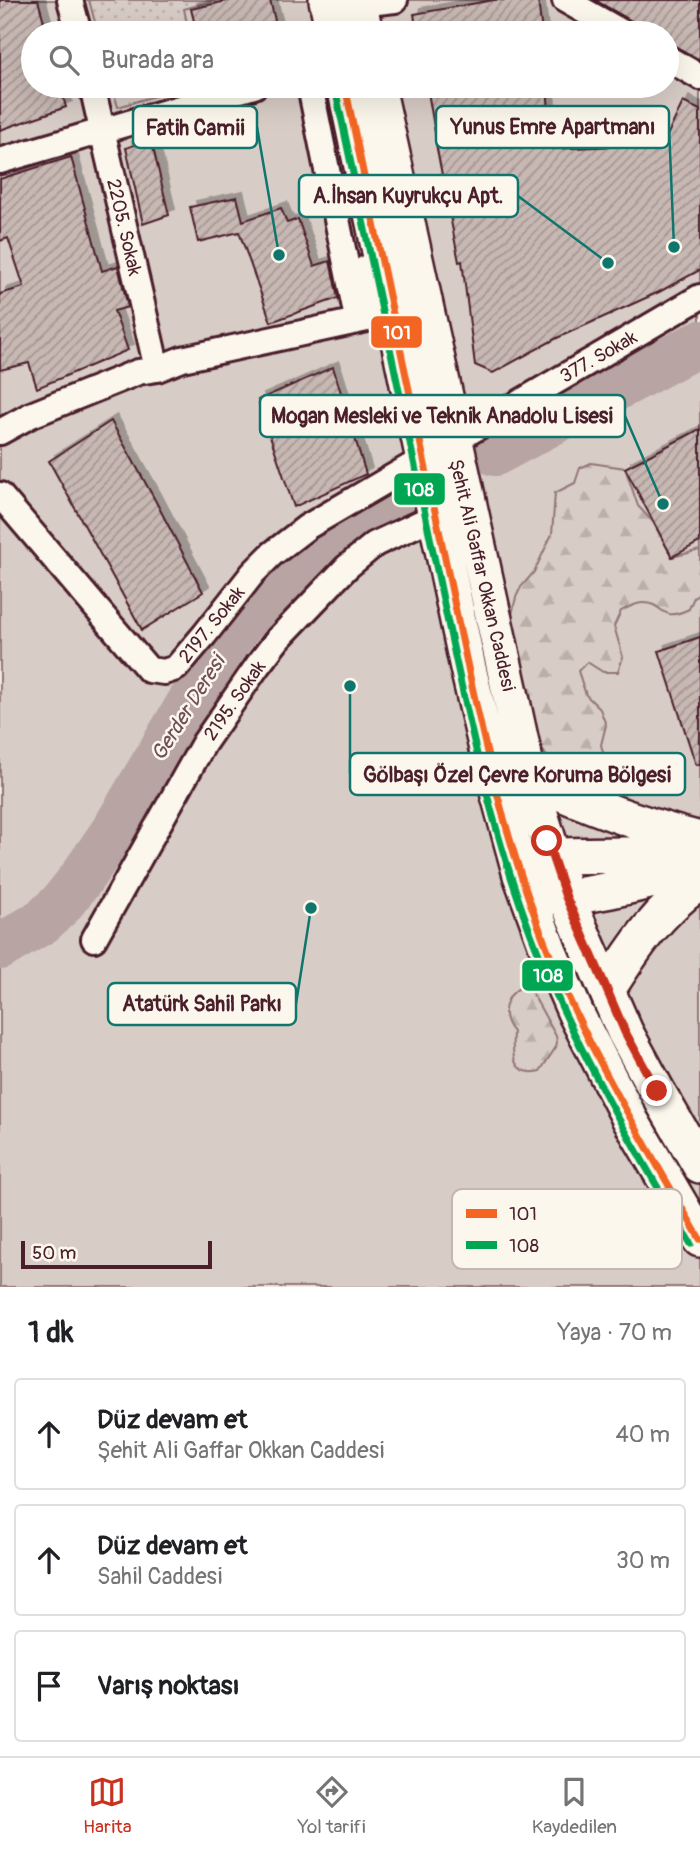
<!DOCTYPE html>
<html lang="tr">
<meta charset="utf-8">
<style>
:root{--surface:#fff;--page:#f2f2f2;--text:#202124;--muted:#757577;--line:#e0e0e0;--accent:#c8321e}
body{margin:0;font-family:Pangolin,sans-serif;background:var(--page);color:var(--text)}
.scale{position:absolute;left:21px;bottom:18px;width:191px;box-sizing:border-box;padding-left:7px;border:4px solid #4a1f2b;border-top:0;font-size:19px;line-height:24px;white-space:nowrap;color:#4a1f2b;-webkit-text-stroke:5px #fbf7ec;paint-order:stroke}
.stop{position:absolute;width:21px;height:21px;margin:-16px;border:5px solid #c8321e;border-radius:50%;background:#fff}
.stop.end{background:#c8321e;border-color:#fff;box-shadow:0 2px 7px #0008}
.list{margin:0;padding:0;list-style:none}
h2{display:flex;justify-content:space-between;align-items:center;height:91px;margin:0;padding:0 28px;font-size:30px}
h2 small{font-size:23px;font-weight:400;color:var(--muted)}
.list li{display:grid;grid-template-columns:46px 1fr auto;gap:21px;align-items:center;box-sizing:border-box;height:112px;margin:0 14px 14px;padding:0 14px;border:2px solid var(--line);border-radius:7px}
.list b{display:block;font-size:26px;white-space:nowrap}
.list p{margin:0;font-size:23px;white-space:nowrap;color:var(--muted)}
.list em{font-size:23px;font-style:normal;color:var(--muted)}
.icon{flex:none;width:38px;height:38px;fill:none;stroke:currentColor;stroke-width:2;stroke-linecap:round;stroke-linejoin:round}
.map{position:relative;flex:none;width:700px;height:1287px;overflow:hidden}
.search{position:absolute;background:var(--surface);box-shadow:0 7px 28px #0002;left:21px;right:21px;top:21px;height:77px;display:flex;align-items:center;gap:18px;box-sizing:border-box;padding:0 24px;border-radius:38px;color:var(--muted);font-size:26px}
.sheet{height:469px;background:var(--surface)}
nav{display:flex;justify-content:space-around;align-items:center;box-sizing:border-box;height:98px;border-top:2px solid var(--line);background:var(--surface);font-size:19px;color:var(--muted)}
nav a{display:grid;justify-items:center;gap:4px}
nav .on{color:var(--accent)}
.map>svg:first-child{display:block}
</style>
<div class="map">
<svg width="700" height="1287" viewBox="0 0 700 1287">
<defs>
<pattern id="forest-firs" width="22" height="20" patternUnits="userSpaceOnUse" patternTransform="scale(1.75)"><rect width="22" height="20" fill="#d8ccc6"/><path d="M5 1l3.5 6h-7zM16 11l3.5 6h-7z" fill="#bbafaa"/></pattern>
<pattern id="garden-dots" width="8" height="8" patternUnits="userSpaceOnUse" patternTransform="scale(1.75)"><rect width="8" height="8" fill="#d8ccc6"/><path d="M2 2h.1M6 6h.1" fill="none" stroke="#bbafaa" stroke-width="1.8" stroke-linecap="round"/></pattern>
<pattern id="building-hatch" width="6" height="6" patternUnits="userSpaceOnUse" patternTransform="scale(1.75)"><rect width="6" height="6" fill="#c8b8b3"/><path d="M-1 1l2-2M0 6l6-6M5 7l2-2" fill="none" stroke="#a49592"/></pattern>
<filter id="shadow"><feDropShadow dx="6" dy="-6" stdDeviation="0" flood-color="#0004"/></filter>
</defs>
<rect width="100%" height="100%" fill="#f0eae0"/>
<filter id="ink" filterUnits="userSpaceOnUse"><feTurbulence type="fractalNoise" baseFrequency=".0143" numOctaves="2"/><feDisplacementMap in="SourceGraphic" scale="14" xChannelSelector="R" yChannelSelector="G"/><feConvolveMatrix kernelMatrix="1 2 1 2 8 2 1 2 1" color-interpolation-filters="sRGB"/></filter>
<g filter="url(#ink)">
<path fill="#d8ccc6" stroke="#917678" stroke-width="2" fill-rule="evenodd" d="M0 0H700V1287H0ZM33 33H667V86H33Z"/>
<path fill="url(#forest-firs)" stroke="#917678" stroke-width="2" d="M591 463 625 468 638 506 653 522 672 557 700 550V592L694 597 689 609C659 624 665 602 642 603 636 603 627 608 621 611L614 626 623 657 618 672H603L587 662 578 671 586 695 600 709 606 725 601 745 610 774 626 782 616 794 574 780 554 768 536 739 511 619 516 597 521 587 534 572 552 534 555 493 575 483 580 468Z
M523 986 530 989 556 1036 557 1042 556 1047 540 1071C511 1078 512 1052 513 1032 499 1016 504 995 523 986Z"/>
<path fill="url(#garden-dots)" stroke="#917678" stroke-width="2" d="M89 0H217L184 9 189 33H98Z
M112 86H187L118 107Z"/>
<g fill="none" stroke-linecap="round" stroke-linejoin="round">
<path stroke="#b8a4a2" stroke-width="46" d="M495 453 700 343
M0 947 43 921 61 904 80 880 115 829 222 648 245 618 297 566 331 538 370 514 404 497"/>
</g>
<path fill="url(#building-hatch)" stroke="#4a1f2b" stroke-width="2" filter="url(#shadow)" d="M0 0H38L47 33H33V86H60L66 107 0 130Z
M231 0H270L278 33H197L191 9Z
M494 0H538L542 33H417L414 14Z
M595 0H700V60L667 42V33H649L636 27 630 20Z
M427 86H547L552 149 663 144 683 102 700 110V270L659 292 557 338 493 373 475 365 462 261 459 262 436 144H437Z
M151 139 169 215 143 224 126 148Z
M71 157 102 271 118 266 128 307 114 311 128 350 37 388 29 363 0 370V294L24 287 8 238 0 241V179Z
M237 197 243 221 281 208 287 223 298 219 314 266 330 261 338 298 271 322 239 232 198 242 190 207Z
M333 367 366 474 294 507 258 400Z
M111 421 155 500 203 592 142 630 49 461Z
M700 429V542L672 557 625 468Z
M700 637V764L696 765 659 651Z"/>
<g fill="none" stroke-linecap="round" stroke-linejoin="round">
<g stroke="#4a1f2b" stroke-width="30">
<path id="street" d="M70 0 79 33
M565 0 623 33
M359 4 395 0
M667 58 700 77
M92 86 157 369
M310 86 356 313 374 307 366 268
M0 161 254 86
M0 432 31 415 138 372 157 369 182 359 376 317
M0 495 149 670 164 672 176 668 205 634 253 573 272 554 307 527 700 297
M94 939 204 743 258 665 278 639 347 567 375 544 435 516"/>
</g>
<g stroke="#4a1f2b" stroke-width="40">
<path id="secondary" d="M327 0 334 33
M358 0 365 33
M345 86 468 668 491 766 521 875 549 952 576 1014 631 1121 700 1239
M377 86 529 779 566 897 625 1032 657 1091 700 1165
M529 779C585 804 641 825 700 840
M534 863 552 856 697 854
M546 894C571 905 670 875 700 868
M607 990C633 949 659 909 700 882"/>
</g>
<use href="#street" stroke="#fbf7ec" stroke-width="24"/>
<use href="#secondary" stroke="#fbf7ec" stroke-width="35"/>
<g stroke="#fbf7ec" stroke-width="12">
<path id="bus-1" d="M345 86C378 243 411 401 445 558 473 691 498 827 549 953 590 1053 646 1146 700 1239"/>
</g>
<g stroke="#fbf7ec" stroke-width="12">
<path id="bus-2" d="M335 88C368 246 401 404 435 561 463 694 489 832 540 957 581 1058 636 1151 691 1244"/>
</g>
<use href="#bus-1" stroke="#f26522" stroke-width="7"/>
<use href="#bus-2" stroke="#00a651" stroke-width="7"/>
</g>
</g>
<g fill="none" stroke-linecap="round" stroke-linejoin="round" filter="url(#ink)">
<path stroke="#c8321e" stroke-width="9" d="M547 841 566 897 607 990 625 1032 657 1091"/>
</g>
<g text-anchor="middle" stroke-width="5" stroke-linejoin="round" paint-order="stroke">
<g font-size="19" fill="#4a1f2b" stroke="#fbf7ec">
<text transform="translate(125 227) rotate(77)" y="7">2205. Sokak</text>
<text transform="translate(598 356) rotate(-30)" y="7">377. Sokak</text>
<text transform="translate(483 575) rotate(77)" y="7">Şehit Ali Gaffar Okkan Caddesi</text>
<text transform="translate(211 624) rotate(-51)" y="7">2197. Sokak</text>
<text transform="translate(234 700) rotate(-55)" y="7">2195. Sokak</text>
</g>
<g font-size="21" font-style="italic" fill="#704e55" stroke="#fbf7ec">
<text transform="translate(188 708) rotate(-58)" y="7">Gerder Deresi</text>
</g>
</g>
<rect x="452" y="1189" width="230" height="80" rx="10" fill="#fbf7ec" stroke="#c6b6b2" stroke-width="2"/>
<rect x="466" y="1209" width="31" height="9" fill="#f26522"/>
<rect x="466" y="1241" width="31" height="8" fill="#00a651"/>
<g font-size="19" fill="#4a1f2b">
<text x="509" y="1220">101</text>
<text x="509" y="1252">108</text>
</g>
<path fill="none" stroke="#0f766e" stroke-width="2.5" d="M674 247L669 127M279 255L257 127M608 263L518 196M663 504L625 416M350 686L350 774M311 908L296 1004"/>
<g fill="#0f766e" stroke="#fbf7ec" stroke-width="2.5">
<circle cx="674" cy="247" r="7"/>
<circle cx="279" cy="255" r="7"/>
<circle cx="608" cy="263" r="7"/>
<circle cx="663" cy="504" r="7"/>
<circle cx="350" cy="686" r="7"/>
<circle cx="311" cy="908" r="7"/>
</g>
<g fill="#fbf7ec" stroke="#0f766e" stroke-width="2.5">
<rect x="436" y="106" width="233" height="42" rx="7"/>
<rect x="133" y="106" width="124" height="42" rx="7"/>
<rect x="299" y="175" width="219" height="42" rx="7"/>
<rect x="260" y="395" width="365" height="42" rx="7"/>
<rect x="350" y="753" width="335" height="42" rx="7"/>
<rect x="108" y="983" width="188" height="42" rx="7"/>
</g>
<g font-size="21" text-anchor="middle" font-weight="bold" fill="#4a1f2b">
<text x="553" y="134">Yunus Emre Apartmanı</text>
<text x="195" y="135">Fatih Camii</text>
<text x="408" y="203">A.İhsan Kuyrukçu Apt.</text>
<text x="442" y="423">Mogan Mesleki ve Teknik Anadolu Lisesi</text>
<text x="517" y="782">Gölbaşı Özel Çevre Koruma Bölgesi</text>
<text x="202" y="1011">Atatürk Sahil Parkı</text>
</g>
<g stroke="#fbf7ec" stroke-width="2.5">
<rect x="370" y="315" width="53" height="34" rx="7" fill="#f26522"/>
<rect x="393" y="472" width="53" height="34" rx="7" fill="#00a651"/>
<rect x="521" y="959" width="53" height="33" rx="7" fill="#00a651"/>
</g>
<g font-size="19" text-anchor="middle" font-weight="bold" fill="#fff">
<text x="397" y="339">101</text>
<text x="419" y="496">108</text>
<text x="548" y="982">108</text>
</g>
</svg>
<div class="scale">50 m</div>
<div class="stop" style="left:547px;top:841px"></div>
<div class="stop end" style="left:657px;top:1091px"></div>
<div class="search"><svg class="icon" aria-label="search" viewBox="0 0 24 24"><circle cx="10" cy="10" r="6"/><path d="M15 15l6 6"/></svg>Burada ara</div>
</div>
<section class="sheet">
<h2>1 dk<small>Yaya · 70 m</small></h2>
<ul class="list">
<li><svg class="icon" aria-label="ahead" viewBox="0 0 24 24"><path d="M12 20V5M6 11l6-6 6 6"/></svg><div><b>Düz devam et</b><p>Şehit Ali Gaffar Okkan Caddesi</p></div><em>40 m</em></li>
<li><svg class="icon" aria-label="ahead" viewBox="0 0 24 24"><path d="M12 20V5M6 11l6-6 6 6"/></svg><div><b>Düz devam et</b><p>Sahil Caddesi</p></div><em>30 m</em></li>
<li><svg class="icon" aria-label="arrive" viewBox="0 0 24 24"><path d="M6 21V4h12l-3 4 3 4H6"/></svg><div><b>Varış noktası</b></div></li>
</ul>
</section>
<nav>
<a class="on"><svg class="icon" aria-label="map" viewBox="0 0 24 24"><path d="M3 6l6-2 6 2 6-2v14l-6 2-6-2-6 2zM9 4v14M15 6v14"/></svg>Harita</a>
<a><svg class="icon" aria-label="directions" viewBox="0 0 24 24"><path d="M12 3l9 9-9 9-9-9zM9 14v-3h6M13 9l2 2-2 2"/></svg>Yol tarifi</a>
<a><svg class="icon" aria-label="saved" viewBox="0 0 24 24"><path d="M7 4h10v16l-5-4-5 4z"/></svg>Kaydedilen</a>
</nav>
